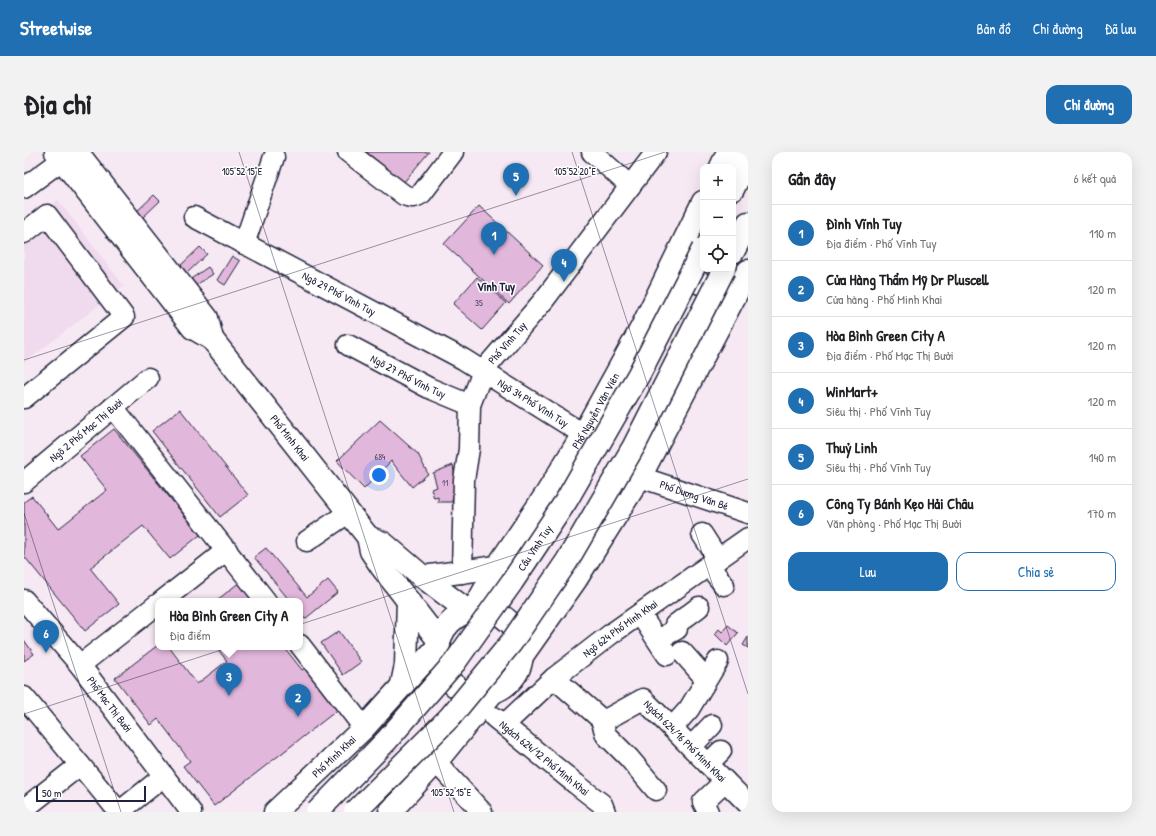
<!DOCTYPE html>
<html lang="vi">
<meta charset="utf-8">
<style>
:root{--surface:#fff;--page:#f2f2f2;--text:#202124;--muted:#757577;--line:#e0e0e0;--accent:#1f6fb2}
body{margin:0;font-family:"Patrick Hand",sans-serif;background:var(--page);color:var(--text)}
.controls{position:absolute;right:12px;top:12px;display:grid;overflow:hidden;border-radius:8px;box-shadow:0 4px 16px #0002}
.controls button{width:36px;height:36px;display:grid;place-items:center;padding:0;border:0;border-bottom:1px solid var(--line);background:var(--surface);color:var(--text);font:20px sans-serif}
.scale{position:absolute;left:12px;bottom:10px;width:110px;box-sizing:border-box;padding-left:4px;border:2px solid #22223b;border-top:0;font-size:11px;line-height:14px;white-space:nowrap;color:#22223b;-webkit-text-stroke:3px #fff;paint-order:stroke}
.you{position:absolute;left:355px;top:323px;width:14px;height:14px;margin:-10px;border:3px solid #fff;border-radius:50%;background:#1a73e8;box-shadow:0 0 0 6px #1a73e833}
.badge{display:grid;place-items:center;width:26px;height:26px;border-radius:50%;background:var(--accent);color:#fff;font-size:13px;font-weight:700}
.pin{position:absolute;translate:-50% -33px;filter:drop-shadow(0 1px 2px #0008)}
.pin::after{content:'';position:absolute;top:21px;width:14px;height:12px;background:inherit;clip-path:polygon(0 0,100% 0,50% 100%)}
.popup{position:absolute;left:131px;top:446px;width:148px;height:52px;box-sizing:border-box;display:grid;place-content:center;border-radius:8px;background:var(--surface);filter:drop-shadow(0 1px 3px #0005);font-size:13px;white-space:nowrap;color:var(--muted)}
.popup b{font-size:15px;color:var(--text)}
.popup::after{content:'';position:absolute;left:50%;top:100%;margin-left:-8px;border:8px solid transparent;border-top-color:var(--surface)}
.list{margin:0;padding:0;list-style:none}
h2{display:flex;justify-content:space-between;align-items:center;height:52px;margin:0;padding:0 16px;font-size:17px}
h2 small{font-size:13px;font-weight:400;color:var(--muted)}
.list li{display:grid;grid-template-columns:26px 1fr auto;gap:12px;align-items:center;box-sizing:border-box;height:56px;padding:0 16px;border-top:1px solid var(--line)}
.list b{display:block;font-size:15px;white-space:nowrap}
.list p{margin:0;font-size:13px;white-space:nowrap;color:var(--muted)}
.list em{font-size:13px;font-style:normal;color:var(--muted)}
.actions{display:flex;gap:8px;padding:12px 16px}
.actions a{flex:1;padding:9px 0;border:1px solid var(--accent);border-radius:12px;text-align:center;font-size:14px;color:var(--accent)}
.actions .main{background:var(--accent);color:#fff}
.icon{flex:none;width:22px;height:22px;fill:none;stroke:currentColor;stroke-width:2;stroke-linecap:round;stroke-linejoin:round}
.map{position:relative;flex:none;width:724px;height:660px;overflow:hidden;border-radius:12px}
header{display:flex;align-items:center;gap:24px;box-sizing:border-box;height:56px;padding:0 20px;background:var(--accent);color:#fff}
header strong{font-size:19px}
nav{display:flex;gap:22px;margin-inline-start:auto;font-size:14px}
.intro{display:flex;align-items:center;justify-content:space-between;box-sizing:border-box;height:96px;padding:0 24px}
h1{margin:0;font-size:28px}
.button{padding:10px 18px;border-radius:12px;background:var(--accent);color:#fff;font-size:14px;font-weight:700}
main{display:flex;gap:24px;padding:0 24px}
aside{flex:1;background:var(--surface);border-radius:12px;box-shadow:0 4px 16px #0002}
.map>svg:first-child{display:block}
</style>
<header>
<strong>Streetwise</strong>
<nav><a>Bản đồ</a><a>Chỉ đường</a><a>Đã lưu</a></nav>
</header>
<div class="intro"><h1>Địa chỉ</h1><a class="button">Chỉ đường</a></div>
<main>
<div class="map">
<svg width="724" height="660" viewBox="0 0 724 660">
<rect width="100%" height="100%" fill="#f6e9f4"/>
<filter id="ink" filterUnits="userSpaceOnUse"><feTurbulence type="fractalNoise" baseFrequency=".025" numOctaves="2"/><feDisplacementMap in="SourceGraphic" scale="8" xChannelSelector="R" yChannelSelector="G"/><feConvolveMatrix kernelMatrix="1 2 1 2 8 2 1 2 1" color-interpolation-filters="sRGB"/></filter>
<g filter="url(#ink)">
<path fill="#f0daed" d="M34 48 100 134 0 211V75Z"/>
<path fill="#e2b7dc" stroke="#22223b" d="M342 0H405L380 30Z
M130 43 136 49 116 68 110 62Z
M455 54 519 113 485 152 420 92Z
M176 95 183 102 163 121 156 114Z
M208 104 216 109 201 133 193 128Z
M184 115 189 122 169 135 164 129Z
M453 125 482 151 458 178 429 152Z
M156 257 224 343 196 365 128 279Z
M356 268 394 302 404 322 388 335 367 309 340 337 313 309Z
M90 277 176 383 146 407 119 374 66 416 95 452 61 479 0 404V350L8 344 34 377 83 338 56 304Z
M429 313 431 327 428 350H414V345L410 346 407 337 413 335 409 321Z
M242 396 283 445 304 428 314 440 281 467 276 461V449H266L230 405Z
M217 429 233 449H192Z
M704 473 714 481 703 494 691 482 695 477 698 480Z
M315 479 337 510 319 523 297 491Z
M724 485V496L719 493Z
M0 488 10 502 0 509Z
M134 493V495H145L173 532 203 509 192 495H260L278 518 284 514 316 556 190 654 159 614 166 609 134 567 127 573 91 526Z"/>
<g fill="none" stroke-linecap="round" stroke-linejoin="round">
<g stroke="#22223b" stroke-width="23">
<g id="minor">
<path d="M324 0 380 43C387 46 391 46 398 41L429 0"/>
<path d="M568 0 606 34"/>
<path d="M0 36 38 8"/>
<path id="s1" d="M170 65 439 207 559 282"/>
<path d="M0 81 23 63 100 165 0 246"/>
<path d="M220 92 250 5"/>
<path id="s2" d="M324 193 405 236 446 253"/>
<path d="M89 255 242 449"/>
<path id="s3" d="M616 325 724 361"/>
<path id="s4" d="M0 330 124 226"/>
<path d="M678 382 694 407"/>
<path d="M283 389 324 361"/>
<path d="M685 414 700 433"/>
<path id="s5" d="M438 421 440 328 445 297 446 253 459 219 520 148 632 0"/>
<path id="s6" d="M0 448 56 513 167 660"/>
<path d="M138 449 203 398"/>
<path d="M616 462 643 503"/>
<path d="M644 482 653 477 651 473 675 455"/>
<path d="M276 493 340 576"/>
<path d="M658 500 682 527"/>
<path d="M56 513 134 452"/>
<path id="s7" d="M530 526 577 567H583L619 547 701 629 679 650 684 660"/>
<path d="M0 545 95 660"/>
<path id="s8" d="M470 565 552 632 578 652 581 660"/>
<path d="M577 567 582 583 605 606 632 638"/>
<path id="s9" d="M474 568 482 571 530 526 587 482 724 386"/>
<path d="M648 576 665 557 694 509"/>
<path d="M667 595 688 573"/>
<path d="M412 610 458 660"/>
<path d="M684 612 697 599"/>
<path d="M701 629 724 652"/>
<path d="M0 657 56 613"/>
<path d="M95 660 140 624"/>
</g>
</g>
<g stroke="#22223b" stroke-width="25">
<g id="major">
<path id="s10" d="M32 0 169 176 188 187 344 385 347 399 357 414 415 489"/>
<path d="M53 0 183 166 188 187"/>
<path d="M697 15 704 0"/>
<path d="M646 126C661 122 697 136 701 152"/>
<path d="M344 385 359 391 399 425 445 460"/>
<path d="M399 425 473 415"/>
<circle cx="456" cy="500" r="42"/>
<path id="s11" d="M449 459 473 415 523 341 559 282 618 175 679 50"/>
<path d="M498 504 551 429 616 325 724 119"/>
<path d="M378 532 382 513 384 448"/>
<path id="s12" d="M251 660 340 576 415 493"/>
<path d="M366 660 412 610 469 540"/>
</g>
</g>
<g stroke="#22223b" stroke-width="25">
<path id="highway" d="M709 37 724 6
M709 100 724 71"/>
</g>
<use href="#minor" stroke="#fff" stroke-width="20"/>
<use href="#major" stroke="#fff" stroke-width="22"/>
<use href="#highway" stroke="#fff" stroke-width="22"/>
<g stroke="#22223b" stroke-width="25" stroke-linecap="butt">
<g id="highway-bridge">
<path id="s13" d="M293 660 363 588 431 510 488 430 542 349 615 222 679 97"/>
<path d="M331 660 426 565 487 491 543 409 610 294 700 117"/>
</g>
</g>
<use href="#highway-bridge" stroke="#fff" stroke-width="22"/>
</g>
</g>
<path fill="none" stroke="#22223b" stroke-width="1" stroke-opacity="0.45" d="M215 0 430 660M548 0 724 542M0 208 641 0M0 361 97 660M0 562 724 327"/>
<g text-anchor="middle" stroke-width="3" stroke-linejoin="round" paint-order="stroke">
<g font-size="9" fill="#524763">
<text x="455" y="154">35</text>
<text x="356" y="308">684</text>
<text x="421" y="334">11</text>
</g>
<g font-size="11" fill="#22223b" stroke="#fff">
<text dy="4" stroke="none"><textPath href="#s1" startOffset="164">Ngõ 29 Phố Vĩnh Tuy</textPath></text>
<text dy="4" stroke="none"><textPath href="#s5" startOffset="242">Phố Vĩnh Tuy</textPath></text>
<text dy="4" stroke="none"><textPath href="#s2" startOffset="68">Ngõ 27 Phố Vĩnh Tuy</textPath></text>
<text dy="4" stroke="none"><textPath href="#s1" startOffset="387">Ngõ 34 Phố Vĩnh Tuy</textPath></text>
<text dy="4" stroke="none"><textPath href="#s11" startOffset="235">Phố Nguyễn Văn Viên</textPath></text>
<text dy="4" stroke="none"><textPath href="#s4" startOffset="81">Ngõ 2 Phố Mạc Thị Bưởi</textPath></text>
<text dy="4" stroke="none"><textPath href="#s10" startOffset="371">Phố Minh Khai</textPath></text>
<text dy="4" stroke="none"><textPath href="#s3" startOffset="57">Phố Dương Văn Bé</textPath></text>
<text dy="4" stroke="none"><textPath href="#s13" startOffset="343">Cầu Vĩnh Tuy</textPath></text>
<text dy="4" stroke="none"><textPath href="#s9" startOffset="157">Ngõ 624 Phố Minh Khai</textPath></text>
<text dy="4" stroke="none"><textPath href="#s6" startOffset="135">Phố Mạc Thị Bưởi</textPath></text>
<text dy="4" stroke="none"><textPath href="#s7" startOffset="169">Ngách 624/16 Phố Minh Khai</textPath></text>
<text dy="4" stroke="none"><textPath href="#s12" startOffset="81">Phố Minh Khai</textPath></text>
<text dy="4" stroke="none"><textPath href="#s8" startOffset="65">Ngách 624/12 Phố Minh Khai</textPath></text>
</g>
<g font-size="12" font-weight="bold" fill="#22223b" stroke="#fff">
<text x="472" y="139">Vĩnh Tuy</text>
</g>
</g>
<g font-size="10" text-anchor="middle" fill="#22223b" stroke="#fff" stroke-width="3" stroke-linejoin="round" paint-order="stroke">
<text x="218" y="23">105°52'15"E</text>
<text x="551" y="23">105°52'20"E</text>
<text x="427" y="644">105°52'15"E</text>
</g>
</svg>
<div class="controls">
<button>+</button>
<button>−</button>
<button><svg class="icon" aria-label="locate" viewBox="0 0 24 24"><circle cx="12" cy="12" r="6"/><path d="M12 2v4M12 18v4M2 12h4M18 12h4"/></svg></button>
</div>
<div class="scale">50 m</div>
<div class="you"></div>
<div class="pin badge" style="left:470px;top:103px">1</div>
<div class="pin badge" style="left:274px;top:565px">2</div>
<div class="pin badge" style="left:205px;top:544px">3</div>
<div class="popup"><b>Hòa Bình Green City A</b>Địa điểm</div>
<div class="pin badge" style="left:540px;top:130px">4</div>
<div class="pin badge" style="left:492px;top:44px">5</div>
<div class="pin badge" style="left:22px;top:501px">6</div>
</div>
<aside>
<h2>Gần đây<small>6 kết quả</small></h2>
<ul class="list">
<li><span class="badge">1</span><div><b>Đình Vĩnh Tuy</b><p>Địa điểm · Phố Vĩnh Tuy</p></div><em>110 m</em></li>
<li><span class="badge">2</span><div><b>Cửa Hàng Thẩm Mỹ Dr Pluscell</b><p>Cửa hàng · Phố Minh Khai</p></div><em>120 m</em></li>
<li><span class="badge">3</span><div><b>Hòa Bình Green City A</b><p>Địa điểm · Phố Mạc Thị Bưởi</p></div><em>120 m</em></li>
<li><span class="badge">4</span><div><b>WinMart+</b><p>Siêu thị · Phố Vĩnh Tuy</p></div><em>120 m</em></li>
<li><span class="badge">5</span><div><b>Thuỷ Linh</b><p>Siêu thị · Phố Vĩnh Tuy</p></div><em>140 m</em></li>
<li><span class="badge">6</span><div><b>Công Ty Bánh Kẹo Hải Châu</b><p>Văn phòng · Phố Mạc Thị Bưởi</p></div><em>170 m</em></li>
</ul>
<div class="actions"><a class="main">Lưu</a><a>Chia sẻ</a></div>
</aside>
</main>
